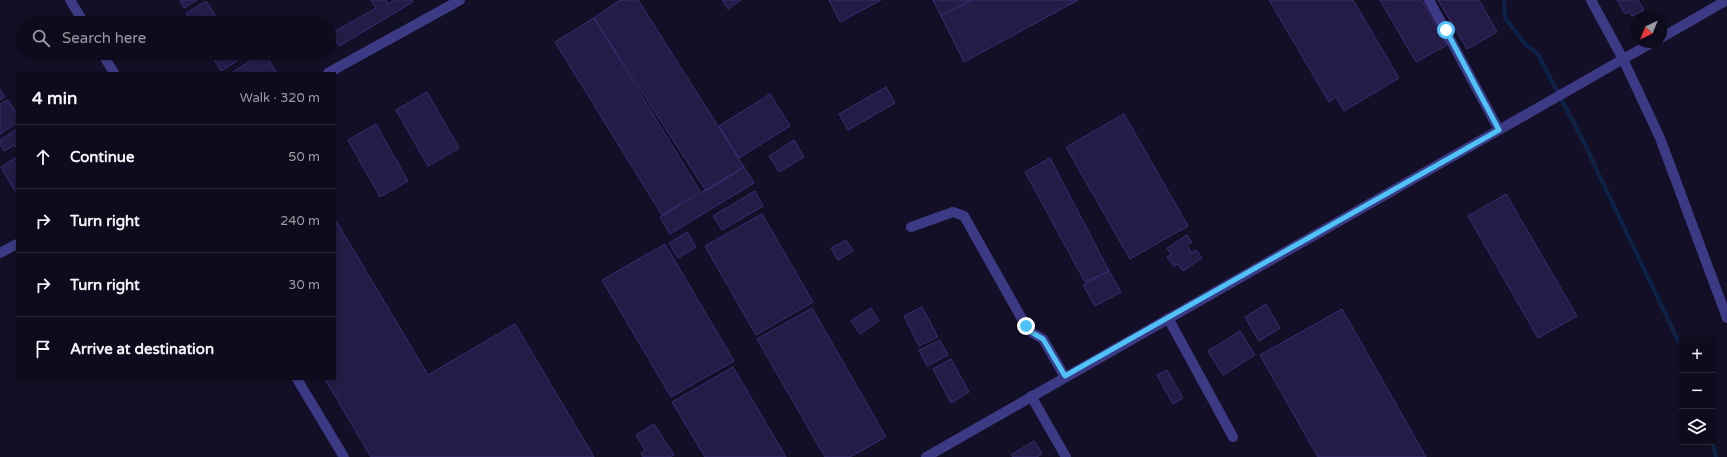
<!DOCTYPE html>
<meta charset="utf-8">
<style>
:root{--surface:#0e0b1c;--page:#171425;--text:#f1f3f6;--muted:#9b9ba3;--line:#2e2b3b}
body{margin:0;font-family:"Varela Round",sans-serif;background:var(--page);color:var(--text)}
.controls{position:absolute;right:12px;bottom:12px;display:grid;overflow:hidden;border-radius:0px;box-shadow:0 1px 3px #0004}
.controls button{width:36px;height:36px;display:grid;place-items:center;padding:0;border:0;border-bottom:1px solid var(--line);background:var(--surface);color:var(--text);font:20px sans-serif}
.compass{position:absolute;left:1631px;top:12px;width:36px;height:36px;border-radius:50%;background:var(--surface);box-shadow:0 1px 3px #0004;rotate:223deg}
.stop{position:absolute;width:12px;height:12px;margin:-9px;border:3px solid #4fc3f7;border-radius:50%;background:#fff}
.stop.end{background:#4fc3f7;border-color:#fff;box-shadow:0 1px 4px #0008}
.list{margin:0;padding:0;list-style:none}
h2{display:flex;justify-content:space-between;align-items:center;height:52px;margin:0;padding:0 16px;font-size:17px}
h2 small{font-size:13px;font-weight:400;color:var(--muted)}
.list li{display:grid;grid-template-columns:26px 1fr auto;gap:12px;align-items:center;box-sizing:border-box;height:64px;padding:0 16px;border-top:1px solid var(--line)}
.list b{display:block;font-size:15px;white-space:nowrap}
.list em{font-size:13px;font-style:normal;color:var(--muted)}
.icon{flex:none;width:22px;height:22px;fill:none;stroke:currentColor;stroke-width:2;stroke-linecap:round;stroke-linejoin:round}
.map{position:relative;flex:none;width:1727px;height:457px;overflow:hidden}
.search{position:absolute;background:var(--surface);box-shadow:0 1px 3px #0004;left:16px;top:16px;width:320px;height:44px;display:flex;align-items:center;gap:10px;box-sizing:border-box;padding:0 14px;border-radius:22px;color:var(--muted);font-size:15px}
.panel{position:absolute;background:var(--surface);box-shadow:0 1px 3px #0004;left:16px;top:72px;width:320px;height:308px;border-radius:0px}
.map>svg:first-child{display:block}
</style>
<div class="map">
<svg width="1727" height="457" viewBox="0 0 1727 457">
<rect width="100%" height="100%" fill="#130f26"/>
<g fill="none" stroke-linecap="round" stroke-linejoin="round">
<path stroke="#0c2248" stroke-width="4" d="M1504 0 1505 18 1526 45 1538 54 1584 143 1682 349
M1712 442 1716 457"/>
</g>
<path fill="#241b47" stroke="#3b2d73" d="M180 0H197L184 8Z
M371 0H386L388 4 395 0H412L413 2 339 46 332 33 376 8Z
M620 0H638L744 167 706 191 594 18Z
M722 0H741L728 9Z
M829 0H881L840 22Z
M933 0H971L941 16Z
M971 0H1078L964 62 941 16Z
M1269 0H1353L1399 78 1344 111 1336 97 1329 102Z
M1380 0H1422L1447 45 1416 62Z
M1438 0H1479L1497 32 1467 49Z
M1617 0H1638L1644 10 1632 16 1630 12 1625 14Z
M206 1 220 23H192L186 13Z
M594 18 700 191 662 215 555 42Z
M210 53H239L242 58 221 71Z
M264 53 277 73H231L263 53Z
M886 87 895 103 848 130 839 114Z
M0 89 5 97 0 100Z
M427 92 459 148 428 166 396 110Z
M770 94 790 126 739 158 719 126Z
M8 100 17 114V123L0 134V104Z
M1124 114 1188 226 1130 259 1066 147Z
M376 124 408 181 380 197 348 140Z
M17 129V148L14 145 4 151 0 144V140Z
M794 140 804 157 779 172 769 156Z
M17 157V189L15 191 1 167Z
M1050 158 1109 271 1085 282 1025 172Z
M744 167 754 183 670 234 660 217Z
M755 191 763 206 722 230 713 216Z
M1506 194 1577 316 1538 338 1468 216Z
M762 214 813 302 756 335 705 246Z
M335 219 428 375 515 324 594 457H371L325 379H335Z
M687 232 696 247 678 258 669 243Z
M1187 235 1192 242 1187 245 1191 253 1196 250 1202 258 1183 271 1178 264 1174 266 1167 257 1171 254 1167 248Z
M846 240 853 251 838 260 831 248Z
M665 244 734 361 671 397 602 280Z
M1109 271 1121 292 1095 306 1083 285Z
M1266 304 1280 328 1259 341 1245 317Z
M922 307 938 337 919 346 904 316Z
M812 308 886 437 850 457H825L757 339Z
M871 308 879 321 860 334 851 321Z
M1342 309 1426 457H1318L1260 355Z
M1240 331 1255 355 1223 375 1208 351Z
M940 340 948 355 927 366 919 350Z
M951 359 969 392 951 403 933 369Z
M733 367 786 457H705L672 402Z
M1167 370 1183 398 1173 404 1157 375Z
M654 424 674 455 670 457H643L641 453 645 450 636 435Z
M1034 441 1042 454 1037 457H1013L1011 455Z"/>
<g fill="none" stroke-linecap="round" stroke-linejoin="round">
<path stroke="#3d3a85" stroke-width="10" d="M70 0 84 23
M1429 0 1499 130
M1591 0 1623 59 1660 138 1727 318
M1661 38 1727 0
M102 53 114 73
M328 73 460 0
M911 227 953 212 964 216 1026 326 1031 332 1043 339 1065 377
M0 253 17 244
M1168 318 1233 437
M297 379 344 457
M1031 396 1066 457
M926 457 1653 42"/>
</g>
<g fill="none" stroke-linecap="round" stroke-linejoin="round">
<path stroke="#4fc3f7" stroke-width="5" d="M1026 326 1031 332 1043 339 1065 376 1499 130 1446 30"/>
</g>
</svg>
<div class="controls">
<button>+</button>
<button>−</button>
<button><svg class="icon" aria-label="layers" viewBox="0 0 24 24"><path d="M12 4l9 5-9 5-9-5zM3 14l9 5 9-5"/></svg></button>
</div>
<svg class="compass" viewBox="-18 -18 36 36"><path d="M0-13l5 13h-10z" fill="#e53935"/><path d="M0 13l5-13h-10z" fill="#9b9ba3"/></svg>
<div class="stop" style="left:1446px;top:30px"></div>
<div class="stop end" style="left:1026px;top:326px"></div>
<div class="search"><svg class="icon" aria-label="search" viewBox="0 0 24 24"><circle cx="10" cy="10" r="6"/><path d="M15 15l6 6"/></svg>Search here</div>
<section class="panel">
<h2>4 min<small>Walk · 320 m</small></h2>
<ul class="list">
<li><svg class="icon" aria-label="ahead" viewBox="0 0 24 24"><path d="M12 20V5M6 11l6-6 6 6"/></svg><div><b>Continue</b></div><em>50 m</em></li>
<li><svg class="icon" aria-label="right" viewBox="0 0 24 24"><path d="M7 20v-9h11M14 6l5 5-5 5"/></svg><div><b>Turn right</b></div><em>240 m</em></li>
<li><svg class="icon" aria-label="right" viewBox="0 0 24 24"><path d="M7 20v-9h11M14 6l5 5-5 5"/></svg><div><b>Turn right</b></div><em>30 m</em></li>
<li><svg class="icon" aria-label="arrive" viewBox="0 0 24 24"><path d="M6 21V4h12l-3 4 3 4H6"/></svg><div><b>Arrive at destination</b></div></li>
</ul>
</section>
</div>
